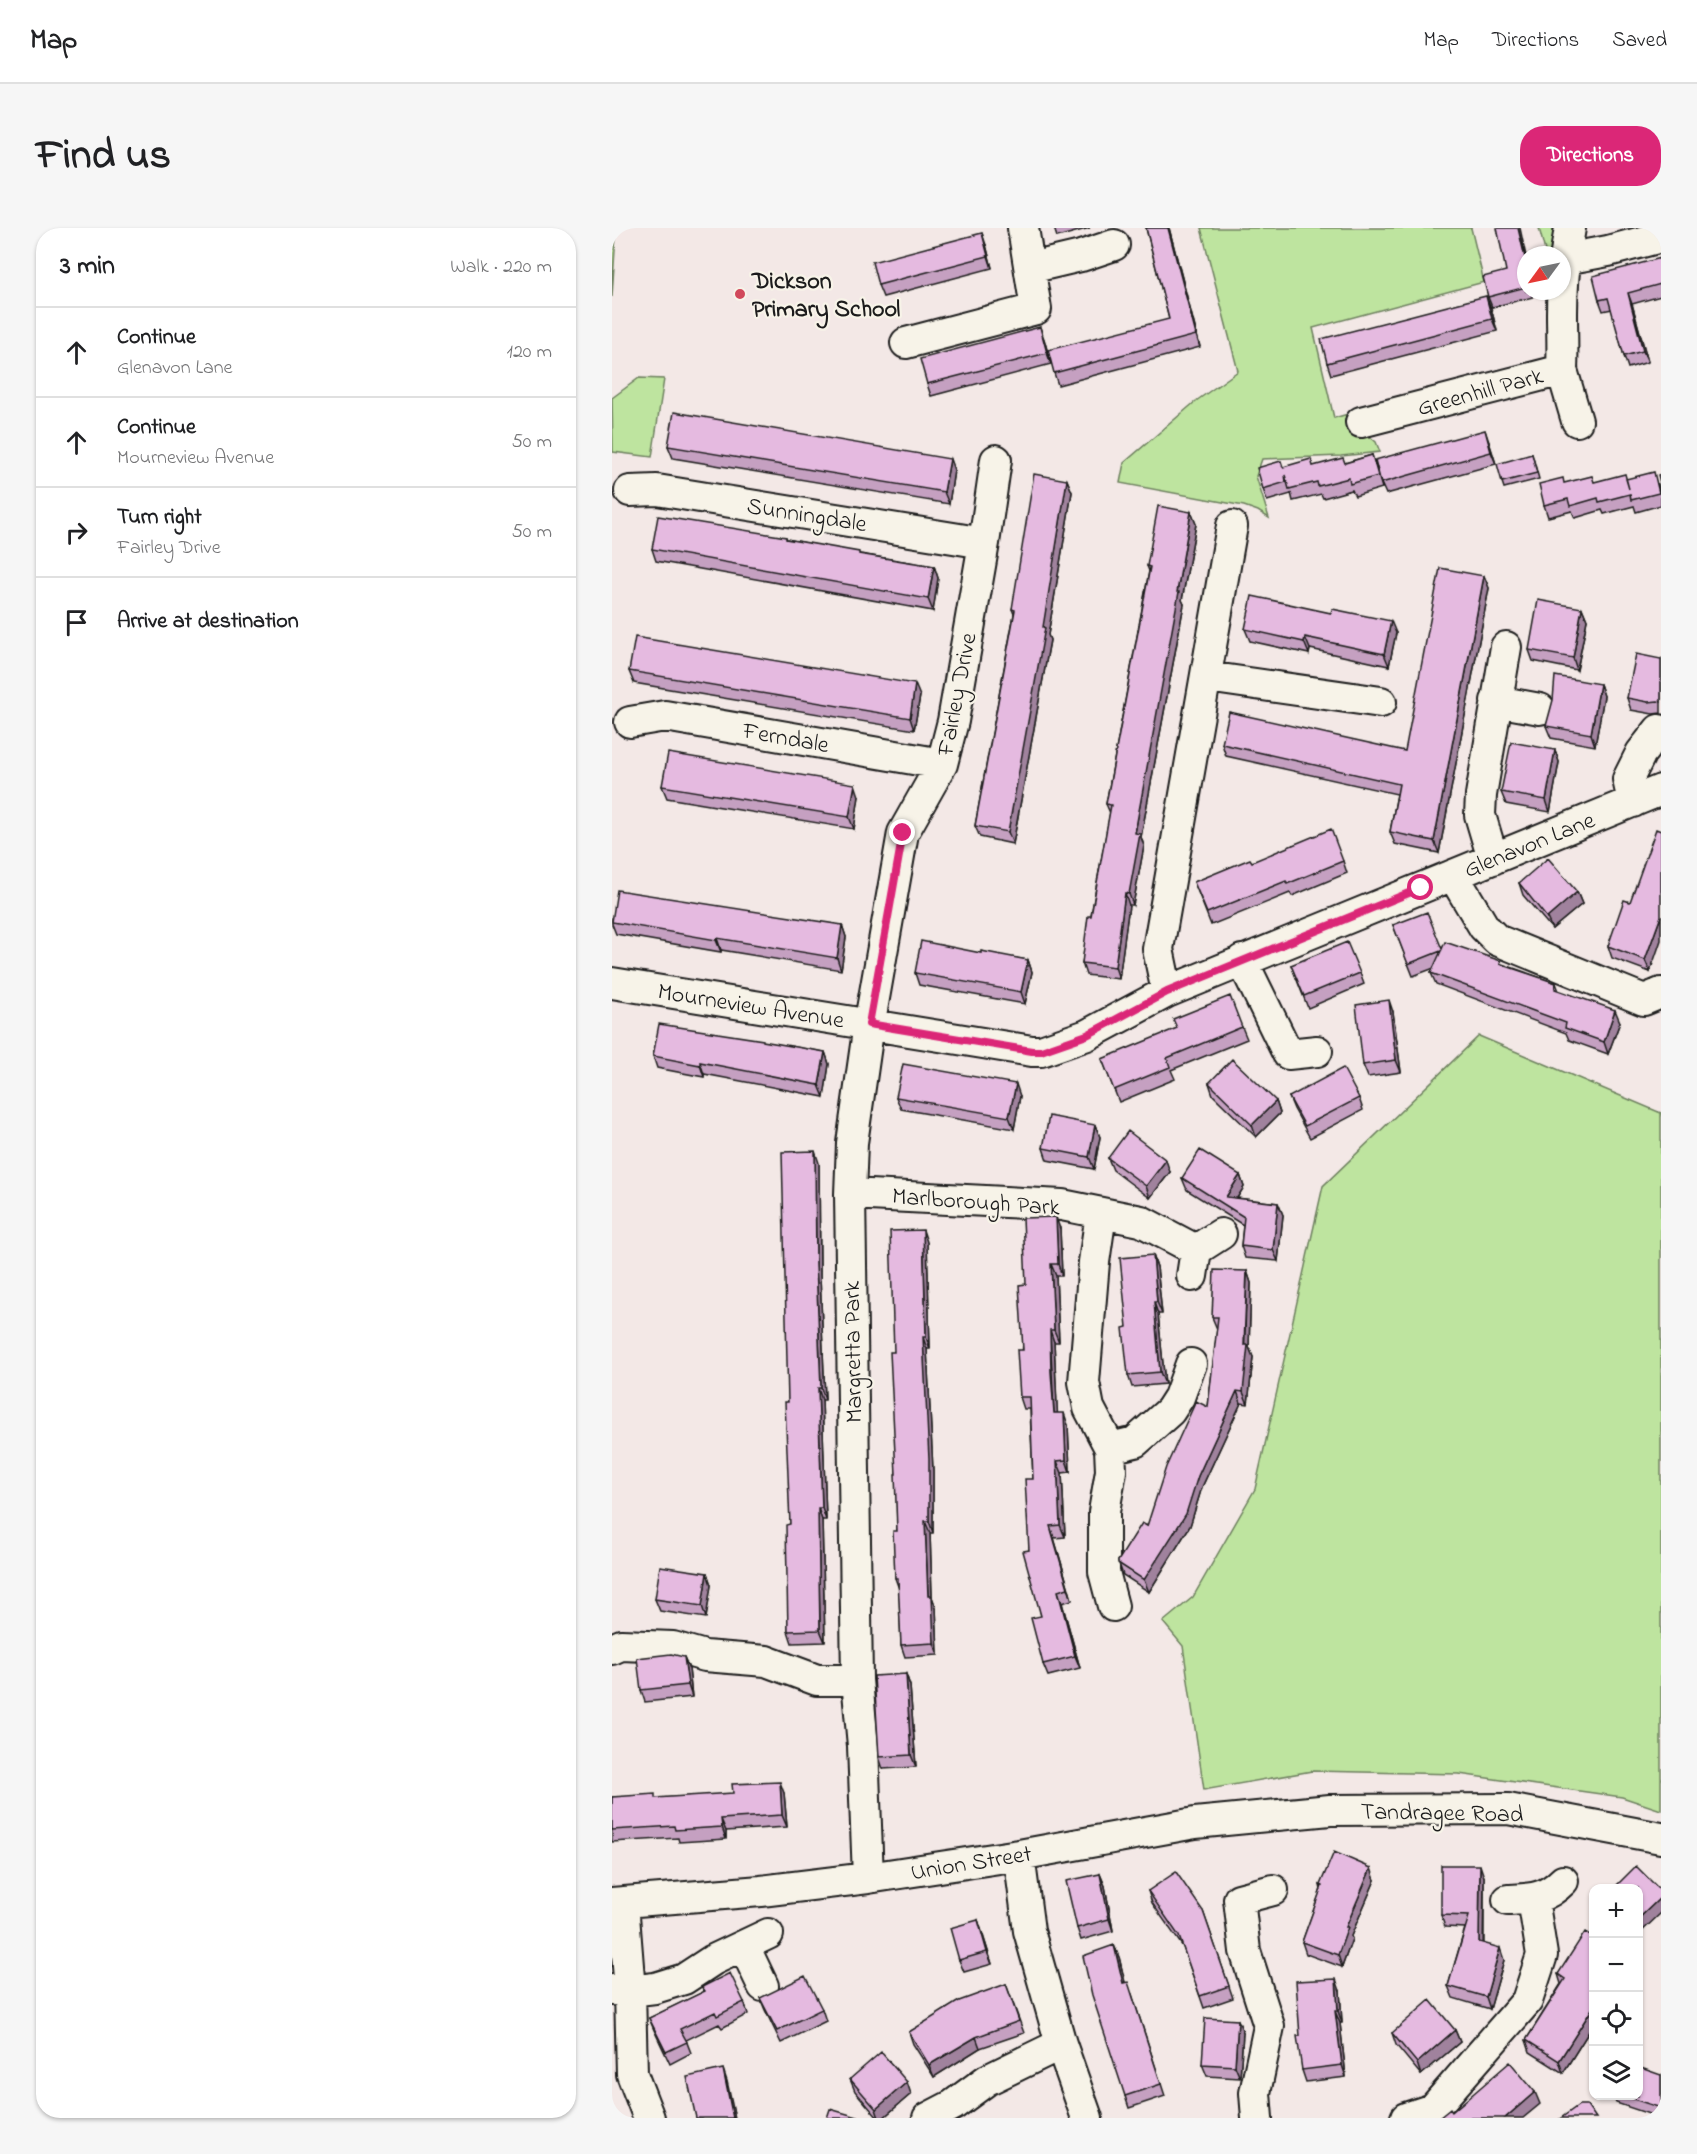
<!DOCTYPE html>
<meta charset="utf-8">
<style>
:root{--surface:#fff;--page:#f6f6f6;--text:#202124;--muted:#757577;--line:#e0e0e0;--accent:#db2777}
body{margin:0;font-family:"Indie Flower",sans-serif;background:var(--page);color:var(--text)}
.controls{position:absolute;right:18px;bottom:18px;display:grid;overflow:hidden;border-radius:12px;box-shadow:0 2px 4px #0004}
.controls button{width:54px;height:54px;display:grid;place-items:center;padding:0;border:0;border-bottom:2px solid var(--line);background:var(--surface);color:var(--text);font:30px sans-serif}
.compass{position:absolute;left:905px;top:18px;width:54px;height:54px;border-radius:50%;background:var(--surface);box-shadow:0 2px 4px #0004;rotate:237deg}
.stop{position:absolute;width:18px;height:18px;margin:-14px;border:4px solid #db2777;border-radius:50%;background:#fff}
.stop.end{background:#db2777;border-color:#fff;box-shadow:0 2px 6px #0008}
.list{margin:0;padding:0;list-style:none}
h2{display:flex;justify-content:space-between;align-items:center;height:78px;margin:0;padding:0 24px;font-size:26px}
h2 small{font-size:20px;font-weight:400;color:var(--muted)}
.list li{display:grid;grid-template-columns:39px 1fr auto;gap:18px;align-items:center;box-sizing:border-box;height:90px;padding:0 24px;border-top:2px solid var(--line)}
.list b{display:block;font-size:22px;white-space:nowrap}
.list p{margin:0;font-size:20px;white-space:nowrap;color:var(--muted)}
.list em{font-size:20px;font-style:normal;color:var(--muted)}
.icon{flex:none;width:33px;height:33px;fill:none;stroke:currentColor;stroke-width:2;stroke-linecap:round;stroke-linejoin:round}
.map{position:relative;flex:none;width:1049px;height:1890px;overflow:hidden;border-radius:24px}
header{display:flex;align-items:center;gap:36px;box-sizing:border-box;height:84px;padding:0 30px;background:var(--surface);border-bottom:2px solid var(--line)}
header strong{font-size:28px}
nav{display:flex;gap:33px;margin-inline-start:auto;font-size:21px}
.intro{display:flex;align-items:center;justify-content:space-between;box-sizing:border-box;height:144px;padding:0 36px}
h1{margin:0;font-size:42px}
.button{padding:15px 27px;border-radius:24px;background:var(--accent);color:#fff;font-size:21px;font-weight:700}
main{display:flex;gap:36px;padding:0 36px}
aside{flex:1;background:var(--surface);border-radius:24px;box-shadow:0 2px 4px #0004}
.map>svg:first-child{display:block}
</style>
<header>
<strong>Map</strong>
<nav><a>Map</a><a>Directions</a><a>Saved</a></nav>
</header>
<div class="intro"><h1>Find us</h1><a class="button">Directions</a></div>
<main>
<aside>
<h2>3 min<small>Walk · 220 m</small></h2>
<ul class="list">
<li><svg class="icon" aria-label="ahead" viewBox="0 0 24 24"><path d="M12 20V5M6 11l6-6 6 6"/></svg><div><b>Continue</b><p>Glenavon Lane</p></div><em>120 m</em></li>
<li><svg class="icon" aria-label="ahead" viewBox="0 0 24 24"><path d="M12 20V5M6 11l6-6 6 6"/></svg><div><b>Continue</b><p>Mourneview Avenue</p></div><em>50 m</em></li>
<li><svg class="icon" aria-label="right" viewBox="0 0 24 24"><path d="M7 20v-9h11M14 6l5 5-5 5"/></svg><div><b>Turn right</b><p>Fairley Drive</p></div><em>50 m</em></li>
<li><svg class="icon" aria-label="arrive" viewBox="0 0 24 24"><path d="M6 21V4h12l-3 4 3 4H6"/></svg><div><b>Arrive at destination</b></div></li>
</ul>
</aside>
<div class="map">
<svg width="1049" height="1890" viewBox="0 0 1049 1890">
<rect width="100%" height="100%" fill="#f3e8e6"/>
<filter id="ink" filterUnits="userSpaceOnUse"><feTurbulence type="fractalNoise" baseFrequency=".0167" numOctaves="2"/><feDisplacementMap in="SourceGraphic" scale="12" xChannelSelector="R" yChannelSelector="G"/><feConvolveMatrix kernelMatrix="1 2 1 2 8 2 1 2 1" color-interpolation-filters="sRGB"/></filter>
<g filter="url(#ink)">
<path fill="#bee49f" stroke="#6d805e" stroke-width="1.5" d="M589 0H859L872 54 701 100 722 190 736 186 742 207 757 208 764 214 768 224 729 228 650 231 644 248 657 290 646 283 632 278 508 255 512 235 584 173 626 143Z
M927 0H946L941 27H934Z
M0 2 4 6 0 69Z
M27 150 52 151 40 229 1 224 0 170Z
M867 808 1049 885V1582L1010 1569 847 1546 700 1543 592 1562 571 1418 551 1394 581 1369 643 1261 711 958Z"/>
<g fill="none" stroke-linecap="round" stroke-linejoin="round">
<g stroke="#1c1c1c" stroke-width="34">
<path id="minor" d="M953 31 996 23 1049 9
M418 40 469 28 502 17
M294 115 424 81 411 0
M950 142 965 193
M749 194 950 142C951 123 950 104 950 85 950 57 953 27 958 0
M18 263 45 262 372 315
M595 449 769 474
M884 473 928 481
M18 494 53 488 330 536
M1021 574 1016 551 1029 525 1047 502
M881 631 868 587 869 567 894 419
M841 647 872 699 885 712 1032 772 1049 765
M630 732 676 826 705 823
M0 755 420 823H429L475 807 555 764 1049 562
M555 764 546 721 620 298
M238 966 450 977 529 993 584 1022
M489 986 482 1034 472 1154 477 1180 498 1220 499 1243 492 1284V1344L501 1378
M580 1048 584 1022 609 1006
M498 1220 523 1214 558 1183 567 1169 579 1136
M0 1421 9 1417 61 1419 93 1428 154 1433 205 1452H245L238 966 240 915 255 810 291 605 330 536 341 493 372 315 384 232
M245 1452 251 1518 256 1650
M407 1627 417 1703 449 1816 475 1890
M896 1672C920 1671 933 1671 951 1653
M0 1675 149 1663 256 1650 407 1627 583 1595 718 1582 896 1581 1049 1610
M11 1675 18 1763 20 1846 37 1890
M132 1718 151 1758
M0 1762 18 1763 43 1760 72 1751 101 1732 156 1706
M316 1890 341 1877 375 1852 449 1816
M645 1890 643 1865 657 1798 633 1723 627 1671 661 1662
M794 1890 821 1881 915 1773 930 1727 921 1671"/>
</g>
<use href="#minor" stroke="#f7f3e8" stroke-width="30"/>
</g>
<path fill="#c5a0c1" stroke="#1c1c1c" stroke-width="1.5" d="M442 0H478L445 9Z
M534 0H557L588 119 446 157 442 145 557 91Z
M374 17 380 40 271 69 266 57Z
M914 28V63H920L921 69 880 79 876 69 894 43Z
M1049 30V68L1020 76 1036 134 1016 140 1012 128 1000 81 991 83 987 72Z
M879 80 885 103 719 147 715 135Z
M432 111 439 136 319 168 315 156Z
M877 214 884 236 774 266 769 255Z
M56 218 342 242 337 276 61 230Z
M920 226 927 251 892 260 890 254Z
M760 227 770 260 743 268 740 262 711 270 709 266 681 273 679 265V266L655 273 651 261 671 239 701 238 733 235Z
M1014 251 1046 256 1049 267V277L1024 284 1022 278 992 286 990 282 963 290 960 283 936 289 932 277 953 255 983 254Z
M455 252 460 264 436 407 438 412 401 616 368 609 363 598 402 386 400 381Z
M579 284 584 296 570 372 572 376 529 609 532 618 521 677H517L507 751 474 747 470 735 498 585 494 576 537 343 535 338Z
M174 309 175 311 248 326 322 338 326 350 321 383 44 333 40 321Z
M872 348 877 360 827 625 783 616 778 604 785 566 614 528 610 516 793 523Z
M970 380 975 392 965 442 921 433 917 422Z
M633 401 784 405 777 438 698 421 697 426 638 413Z
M1049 431V485L1041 486 1019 482 1015 470Z
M17 443 308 468 302 502 22 455Z
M988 456 992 468 983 518 939 510 934 498Z
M943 522 947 534 938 584 894 576 889 564Z
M50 558 247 568 242 601 55 570Z
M731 633 735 645 680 668 678 665 599 697 582 654 640 634Z
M907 655 965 664 970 676 940 701 911 667Z
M1018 674 1038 744 1000 730 996 718Z
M0 690 230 697 234 709 229 742 109 722V724L4 706 0 696Z
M781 697 830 721 890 736 944 755 947 763 1008 794 996 826 957 812 954 805 824 756 819 745 822 740 801 748Z
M369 725 416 732 420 744 413 776 307 757 303 745Z
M679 737 748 745 752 756 696 780Z
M781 784 789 844 756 849 751 837Z
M630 799 635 811 559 842 563 851 507 874 490 831Z
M152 814 213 824 217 836 212 869 92 846V849L45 840 41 828Z
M597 855 664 873 668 885 644 909 601 867Z
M408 868 402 901 289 881 284 869Z
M677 869 747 870 751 882 698 910 682 881Z
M483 897 488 909 482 941 435 932 431 920Z
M496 930 558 944 538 970 501 942Z
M207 935 208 1048 213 1172H210L214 1292H210L213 1414 180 1415 176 1403 178 1296 176 1174Z
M628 947 632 959 625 970 666 975 671 987 666 1033 633 1030 629 1018 631 997 575 962 570 950Z
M448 1001 450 1048H444L447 1114H442L444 1156 445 1185 456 1197 458 1244 450 1245 453 1309 442 1310 460 1372 450 1375 468 1440 436 1448 431 1436 429 1388 417 1322 421 1251 418 1181H412L408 1169 414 1056Z
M315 1014 318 1121H315L321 1243V1305H318L320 1369 324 1380 326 1427 293 1429 289 1417 287 1361 283 1350 285 1303 282 1124Z
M541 1027 545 1039 550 1086H546L553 1156 520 1159 516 1147 515 1099Z
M635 1043 639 1055 637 1119 641 1129 636 1176 629 1175 590 1259 578 1298 537 1364 511 1347 506 1333 535 1298 596 1179 605 1101 600 1089Z
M95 1345 99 1357 94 1390 48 1383 43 1371Z
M72 1429 77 1441 80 1469 33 1474 29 1462Z
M294 1446 298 1458 304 1539 271 1541 267 1529Z
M172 1565 175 1599 114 1603V1611L67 1614 66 1610 0 1614V1569L44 1570Z
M488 1646 493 1658 501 1703 469 1712 465 1700Z
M872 1649V1715L892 1732 878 1781 841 1770 836 1758 853 1700 833 1699 829 1687Z
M763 1652 739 1708 740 1711 730 1739 694 1726 690 1714 709 1662 708 1657Z
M536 1663 591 1683 621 1770 592 1780 571 1719 540 1675Z
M366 1692 380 1736 352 1744 347 1732Z
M981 1709V1797L951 1845 918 1824 914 1812 949 1756 946 1746Z
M507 1729 513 1755 520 1766 553 1868 517 1880 513 1868Z
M394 1756 412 1805 368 1820 322 1849 301 1816 297 1804Z
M90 1759 132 1774 136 1786 110 1800 107 1796 74 1812 79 1825 58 1836 42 1802 37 1790 92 1764Z
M728 1763 730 1795H728L734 1849 694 1854 690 1842 688 1808Z
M148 1770 210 1781 214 1793 169 1815 153 1782Z
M626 1792 631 1804 628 1850 595 1848 590 1836Z
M843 1802 848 1814 809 1847 784 1817 780 1805Z
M1049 1847V1890L1004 1875 1001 1868H1026Z
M238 1851 299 1866 271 1890H266L243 1863Z"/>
<path fill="#a0829d" stroke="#1c1c1c" stroke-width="1.5" d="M556 0H557L588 119 584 107Z
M906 0H908L914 28V34Z
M370 5 374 17 380 40 376 28Z
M1016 65 1020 76 1036 134 1031 123Z
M874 68 879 80 885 103 880 91Z
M428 99 432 111 439 136 435 125Z
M873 202 877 214 884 236 879 224Z
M338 231 342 242 337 276 332 264Z
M455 252 460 264 436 407 438 412 401 616 396 604Z
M579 284 584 296 570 372 572 376 529 609 532 618 521 677 517 666 523 605Z
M322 338 326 350 321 383 316 371Z
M872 348 877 360 827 625 822 613Z
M970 380 975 392 965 442 961 430Z
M779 393 784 405 777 438 772 426Z
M693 409 698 421 697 426 692 414Z
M303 456 308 468 302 502 298 490Z
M988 456 992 468 983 518 979 506Z
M943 522 947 534 938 584 934 572Z
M243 556 247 568 242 601 237 589Z
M965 664 970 676 940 701 935 690Z
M513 665 517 677 507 751 503 739Z
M1049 688V712L1038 744 1033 732Z
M230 697 234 709 229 742 225 730Z
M105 710 109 722V724L104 712Z
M416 732 420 744 413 776 409 764Z
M777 772 781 784 789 844 784 832Z
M1003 782 1008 794 996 826 992 814Z
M213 824 217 836 212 869 207 857Z
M88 834 92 846V849L88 837Z
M404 856 408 868 402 901 397 889Z
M664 873 668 885 644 909 640 897Z
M483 897 488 909 482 941 477 929Z
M203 923 207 935 208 1048 213 1172 209 1160 204 1036Z
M554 932 558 944 538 970 534 958Z
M628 947 632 959 618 981 614 969Z
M666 975 671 987 666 1033 661 1022Z
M444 989 448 1001 450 1048 446 1036Z
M311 1002 315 1014 318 1121 314 1109Z
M541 1027 545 1039 550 1086 545 1074Z
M439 1036 444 1048 447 1114 442 1102Z
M635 1043 639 1055 637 1119 641 1129 636 1176 631 1164Z
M542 1074 546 1086 553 1156 548 1144Z
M438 1102 442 1114 446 1197 442 1185Z
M311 1109 315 1121 321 1243V1305L317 1293Z
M206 1160 210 1172 214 1292 210 1280Z
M625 1163 629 1175 590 1259 578 1298 537 1364 532 1352 586 1248Z
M452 1185 456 1197 458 1244 454 1232Z
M445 1233 450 1245 453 1309 448 1297Z
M206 1280 210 1292 213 1414 208 1402Z
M313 1293 318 1305 320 1369 324 1380 326 1427 322 1415 316 1368Z
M438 1298 442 1310 460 1372 456 1360Z
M95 1345 99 1357 94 1390 90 1378Z
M446 1363 450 1375 468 1440 463 1428Z
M72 1429 77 1441 80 1469 76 1457Z
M294 1446 298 1458 304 1539 299 1527Z
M168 1554 172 1565 175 1599 170 1587Z
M109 1591 114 1603V1611L110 1599Z
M868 1637 872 1649 871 1726 867 1714Z
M759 1640 763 1652 739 1708 740 1711 730 1739 726 1727 734 1699Z
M488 1646 493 1658 501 1703 497 1691Z
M1049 1669V1685L1026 1707V1691Z
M366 1692 370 1704 380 1736 375 1724Z
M502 1717 507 1729 516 1767 511 1755Z
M888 1720 892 1732 878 1781 874 1769Z
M724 1751 728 1763 730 1795 726 1783Z
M980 1781 981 1785V1797L951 1845 947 1833Z
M723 1783 728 1795 734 1849 730 1837Z
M626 1792 631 1804 628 1850 623 1838Z
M843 1802 848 1814 809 1847 805 1835Z
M364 1809 368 1820 322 1849 317 1837Z
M111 1841 115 1853 123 1890H121Z
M295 1854 299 1866 271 1890H267L264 1881Z
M923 1864 928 1876 911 1890H893Z"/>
<path fill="#e5bae0" stroke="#1c1c1c" stroke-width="1.5" d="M534 0H556L584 107 442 145 436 122 557 91Z
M885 0H906L914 34V37L912 38 914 45V59L876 69 871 49 894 43Z
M370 5 376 28 266 57 260 34Z
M1049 30V56L1016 65 1031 123 1012 128 996 70 987 72 981 48Z
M874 68 880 91 715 135 709 111Z
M428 99 435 125 315 156 308 131Z
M62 184 338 231 332 264 56 218Z
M873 202 879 224 769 255 763 232Z
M920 226 925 245 890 254 885 236Z
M760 227 766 248 738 256 737 250 706 258 705 254 677 261 673 247 674 254 651 261 645 240 669 233 671 239 699 231 701 238 731 230 733 235Z
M1042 244 1047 265 1019 272 1018 266 987 274 986 270 958 278 956 271 932 277 927 256 951 250 952 255 980 248 982 254 1013 246 1017 261 1014 251Z
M422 246 455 252 431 399 433 400 396 604 363 598 403 382 400 381Z
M1049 246V258L1046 247Z
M546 278 579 284 565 364H567L523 605 528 606 517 666 513 665 503 739 470 735 476 688H479L499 577 494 576 538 339 535 338Z
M46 288 174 309V311L247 324V326L322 338 316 371 40 321Z
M828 340 872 348 822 613 778 604 787 556 610 516 617 484 793 523Z
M640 368 719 385 720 381 779 393 772 426 693 409 692 414 633 401Z
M926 372 970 380 961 430 917 422Z
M23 409 303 456 298 490 17 443Z
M1024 426 1049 431V474L1046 473 1036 474 1015 470Z
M943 448 988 456 979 506 934 498 941 472Z
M899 514 943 522 934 572 889 564Z
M56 525 243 556 237 589 50 558Z
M719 601 731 633 675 656 674 653 595 685 582 654 638 631 640 634Z
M1044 601 1049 603V688L1033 732 996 718 1012 672 1018 674Z
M936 630 965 664 935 690 907 655Z
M5 662 230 697 225 730 105 710 104 712 0 694Z
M815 684 830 721 833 714 889 733 888 736 944 755 943 761 1003 782 992 814 953 800 954 795 819 745 829 723 796 736 781 697Z
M309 713 369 725V723L416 732 409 764 303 745Z
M735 714 748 745 692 768 679 737Z
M618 768 630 799 555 830 558 839 502 862 490 831 565 800 561 791Z
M777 772 784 832 751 837 744 777Z
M47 796 151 812V813L213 824 207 857 88 834V837L41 828Z
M620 831 664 873 640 897 597 855Z
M291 836 404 856 397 889 284 869Z
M731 840 747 870 693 898 677 869Z
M437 888 483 897 477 929 431 920Z
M516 903 554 932 534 958 496 930Z
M588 922 628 947 614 969 666 975 661 1022 629 1018 632 989 570 950Z
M203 923 204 1036 209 1160H206L210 1280H206L208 1402 176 1403 174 1297 178 1296 173 1174H176L170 924Z
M444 989 446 1036H439L442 1102H438L439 1144 442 1185H452L454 1232 445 1233 448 1297 438 1298 456 1360 446 1363 463 1428 431 1436 419 1390 429 1388 411 1323 417 1322 413 1251H421L418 1169H408L405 1122H411L407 1057 414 1056 411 990Z
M311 1002 314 1109H311L317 1231V1293H313L316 1368H320L322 1415 289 1417 286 1350H283L281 1303H285L283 1246H284L278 1124H282L278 1003Z
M541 1027 545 1074H542L548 1144 516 1147 511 1100 515 1099 508 1030Z
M602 1042 635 1043 632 1117H636L631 1164 625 1163 586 1248 574 1286 532 1352 506 1335V1333L530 1295 535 1298 554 1239 584 1173 596 1179 606 1089H600Z
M48 1338 95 1345 90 1378 43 1371Z
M59 1426 72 1429 76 1457 29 1462 25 1430Z
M294 1446 299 1527 267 1529 262 1448Z
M168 1554 170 1587 109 1591 110 1599 63 1602 62 1598 0 1602V1569L43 1566V1570L121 1565 120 1556Z
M722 1624 759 1640 734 1699H736L726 1727 690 1714 710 1658 708 1657Z
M829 1637H868L867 1714 888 1720 874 1769 836 1758 857 1688 829 1687Z
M1024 1638 1049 1663V1669L1026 1691V1660H1002Z
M564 1644 591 1683 617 1758 588 1768 567 1708 536 1663Z
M488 1646 497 1691 465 1700 454 1653Z
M366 1692 375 1724 347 1732 338 1700Z
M973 1704 981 1709V1782L980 1781 947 1833 914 1812 953 1751 946 1746Z
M502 1717 511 1755 516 1754 549 1856 513 1868 480 1767 471 1728Z
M118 1745 132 1774 105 1788 103 1784 68 1801 75 1814 54 1824 37 1790 93 1763 90 1759Z
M193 1748 210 1781 165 1803 148 1770Z
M724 1751 726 1783H723L730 1837 690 1842 685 1808H688L684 1753Z
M394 1756 407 1793 364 1809 317 1837 297 1804 347 1773Z
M818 1772 843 1802 805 1835 780 1805Z
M593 1790 626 1792 623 1838 590 1836Z
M269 1824 295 1854 264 1881 238 1851Z
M898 1834 923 1864 893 1890H827L838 1881 840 1884Z
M1026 1839 1049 1847V1880L1012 1868H1026Z
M111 1841 121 1890H84L75 1849Z
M967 1877H975L984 1890H949Z
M218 1881 249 1890H215Z"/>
</g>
<g fill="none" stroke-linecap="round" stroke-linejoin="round" filter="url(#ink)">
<path stroke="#db2777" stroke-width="8" d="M291 605 257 796 420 823H429L475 807 555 764 809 660"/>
</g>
<circle fill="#d1495b" stroke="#f7f3e8" stroke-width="2" cx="128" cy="66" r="6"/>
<g text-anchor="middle" stroke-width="4.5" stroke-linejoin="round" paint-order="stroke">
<g font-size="24" font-weight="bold" fill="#1c1c1c" stroke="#f7f3e8" text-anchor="start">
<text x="140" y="60">Dickson<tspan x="140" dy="28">Primary School</tspan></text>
</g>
<g font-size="24" fill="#1c1c1c" stroke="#f7f3e8">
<text transform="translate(868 163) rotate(-15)" y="8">Greenhill Park</text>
<text transform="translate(195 286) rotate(9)" y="8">Sunningdale</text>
<text transform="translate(344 466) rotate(-79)" y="8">Fairley Drive</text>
<text transform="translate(174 509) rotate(10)" y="8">Ferndale</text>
<text transform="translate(917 616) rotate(-22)" y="8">Glenavon Lane</text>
<text transform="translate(139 777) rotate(9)" y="8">Mourneview Avenue</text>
<text transform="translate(364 973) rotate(4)" y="8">Marlborough Park</text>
<text transform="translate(240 1124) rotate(-91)" y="8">Margretta Park</text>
<text transform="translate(830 1584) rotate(1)" y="8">Tandragee Road</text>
<text transform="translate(359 1634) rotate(-9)" y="8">Union Street</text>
</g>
</g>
</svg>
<div class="controls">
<button>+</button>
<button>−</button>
<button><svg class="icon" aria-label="locate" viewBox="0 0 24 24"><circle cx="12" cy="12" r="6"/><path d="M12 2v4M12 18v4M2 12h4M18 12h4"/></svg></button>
<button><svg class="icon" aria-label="layers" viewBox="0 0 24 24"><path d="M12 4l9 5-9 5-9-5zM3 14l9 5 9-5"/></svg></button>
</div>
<svg class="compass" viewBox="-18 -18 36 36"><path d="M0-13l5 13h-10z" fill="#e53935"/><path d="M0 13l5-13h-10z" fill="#757577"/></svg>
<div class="stop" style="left:809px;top:660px"></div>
<div class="stop end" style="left:291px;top:605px"></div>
</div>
</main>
